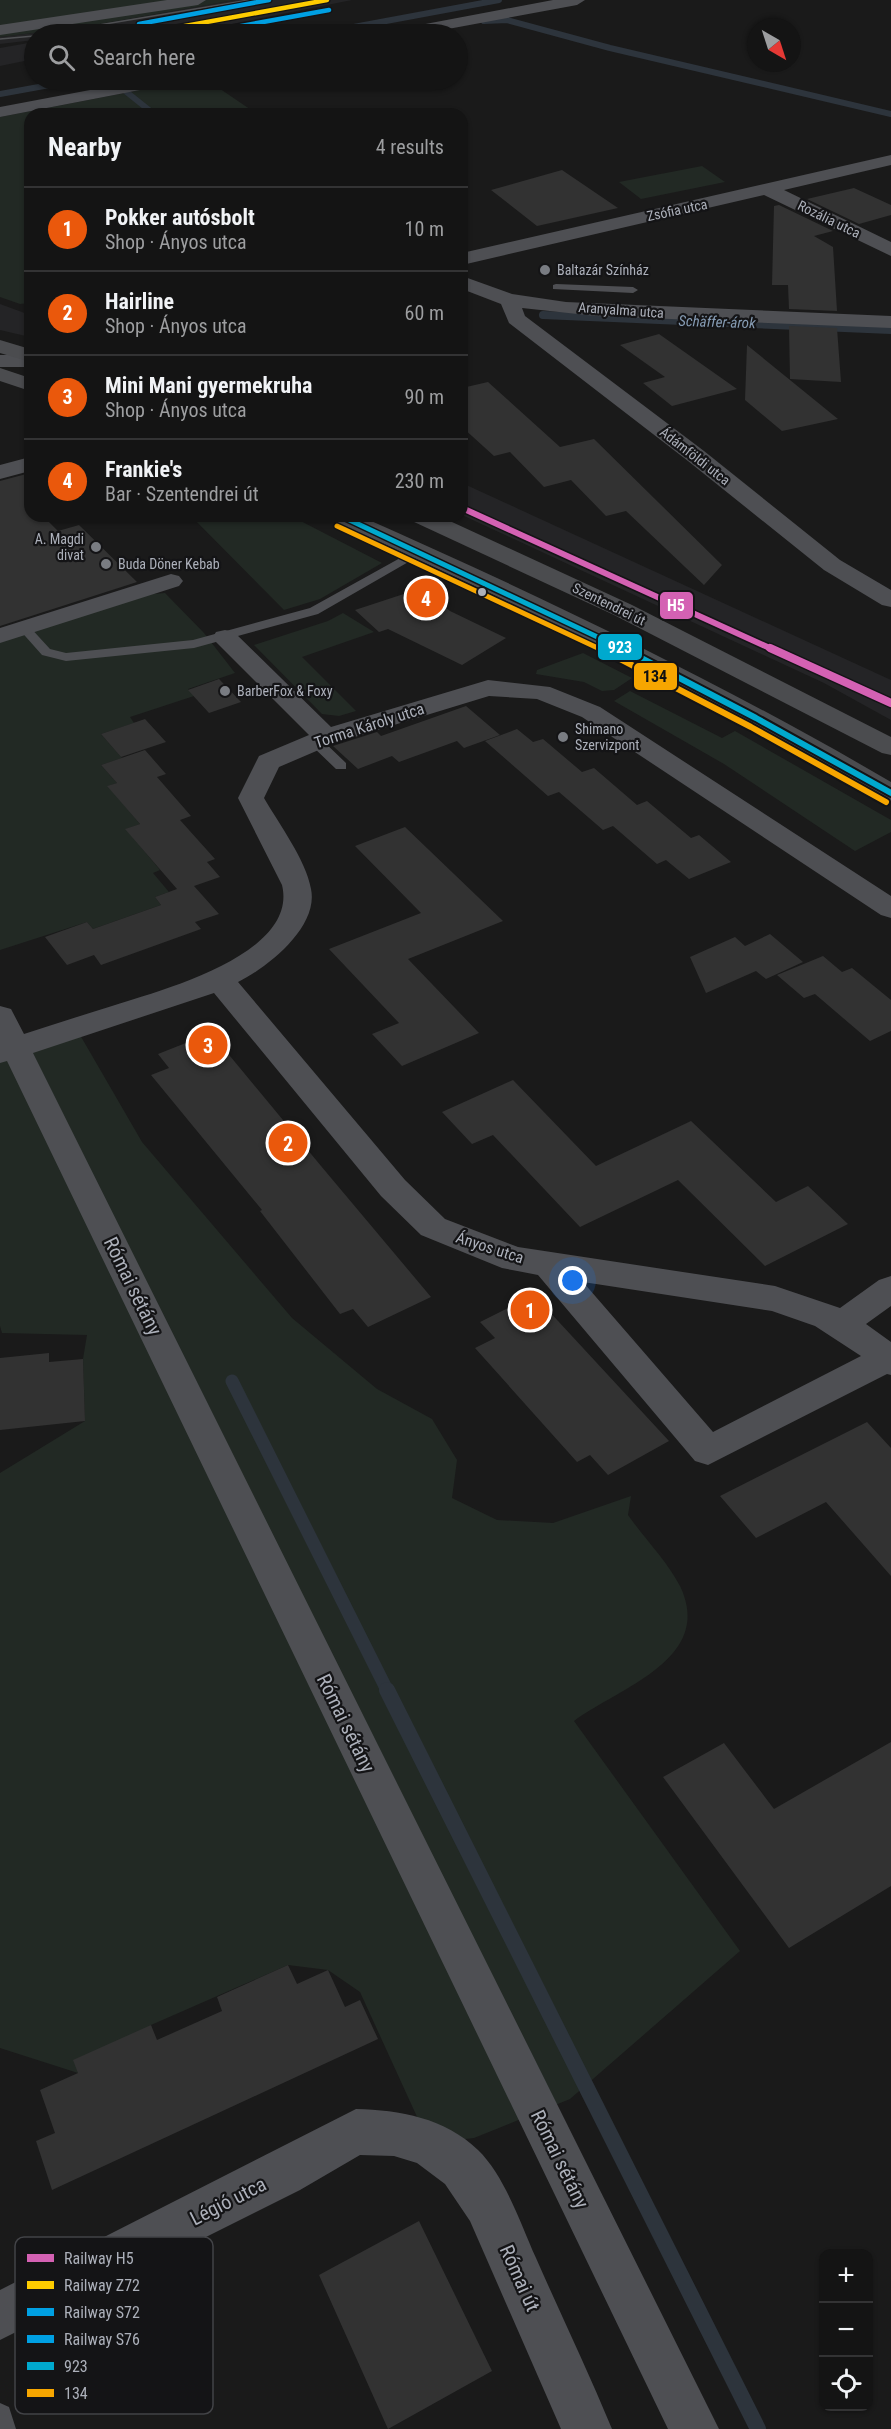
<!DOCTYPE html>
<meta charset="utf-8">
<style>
:root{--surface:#141414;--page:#1d1d1d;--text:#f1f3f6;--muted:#9d9ea0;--line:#333334;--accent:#ea580c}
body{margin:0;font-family:"Roboto Condensed",sans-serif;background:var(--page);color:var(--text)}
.controls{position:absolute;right:18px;bottom:18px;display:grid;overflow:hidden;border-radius:12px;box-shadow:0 2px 4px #0004}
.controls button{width:54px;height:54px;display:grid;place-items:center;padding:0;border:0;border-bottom:2px solid var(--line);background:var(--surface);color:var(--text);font:30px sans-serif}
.compass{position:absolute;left:747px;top:18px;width:54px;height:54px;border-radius:50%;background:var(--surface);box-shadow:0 2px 4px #0004;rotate:141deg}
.you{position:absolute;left:573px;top:1281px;width:21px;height:21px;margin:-15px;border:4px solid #fff;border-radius:50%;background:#1a73e8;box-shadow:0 0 0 9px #1a73e833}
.badge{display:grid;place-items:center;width:39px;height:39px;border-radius:50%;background:var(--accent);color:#fff;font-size:20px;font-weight:700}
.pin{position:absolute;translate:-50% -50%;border:3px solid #fff;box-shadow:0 2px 6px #0006}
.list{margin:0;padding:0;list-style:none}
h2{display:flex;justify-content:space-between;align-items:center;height:78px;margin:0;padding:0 24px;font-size:26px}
h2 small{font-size:20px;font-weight:400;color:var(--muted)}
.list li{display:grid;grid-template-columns:39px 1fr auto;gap:18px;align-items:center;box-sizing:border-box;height:84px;padding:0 24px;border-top:2px solid var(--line)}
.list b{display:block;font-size:22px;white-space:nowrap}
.list p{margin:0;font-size:20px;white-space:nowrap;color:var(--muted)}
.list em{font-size:20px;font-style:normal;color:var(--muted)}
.icon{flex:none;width:33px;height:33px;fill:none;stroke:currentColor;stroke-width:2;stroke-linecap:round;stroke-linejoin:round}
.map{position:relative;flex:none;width:891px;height:2429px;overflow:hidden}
.search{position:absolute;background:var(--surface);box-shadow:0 2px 4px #0004;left:24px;top:24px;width:444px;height:66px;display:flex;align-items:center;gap:15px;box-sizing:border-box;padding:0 21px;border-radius:33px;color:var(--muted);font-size:22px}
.panel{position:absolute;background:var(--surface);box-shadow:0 2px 4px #0004;left:24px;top:108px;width:444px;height:414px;border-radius:18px}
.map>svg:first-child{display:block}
</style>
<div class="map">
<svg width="891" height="2429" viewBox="0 0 891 2429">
<rect width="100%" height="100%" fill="#1a1a1a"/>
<path fill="#242426" d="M235 0H352L182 34H34V40L0 44V37L83 27Z
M34 42V59L0 66V48Z
M0 304 30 315V337L0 330Z
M462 483 891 680V720L824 683 462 515Z"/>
<path fill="#222924" d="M0 0H235L83 27 0 37Z
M192 80H207L257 114H30V303L20 304 0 297V117Z
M702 166 725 182 641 199 619 182Z
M191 516H291L382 563 320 599 284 610Z
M165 593 204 633 235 673 188 689 194 696 130 717 134 723 101 734 122 758 101 765 117 783 108 786 140 824 126 829 160 870 153 873 169 892 155 897 161 905 93 929 87 922 0 950V636L121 597Z
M343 613 374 632 302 657 356 711 339 716 322 714 254 645 328 621Z
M583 653 632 678 614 690 602 691 584 682 536 674 537 670Z
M630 691 722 738 735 731 891 820V832L855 851 724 764 614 701Z
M76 1028 142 1142 292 1318 377 1389 432 1419 457 1460 452 1498 497 1520 553 1523 631 1496 628 1515C644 1538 667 1561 680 1586 715 1659 620 1687 574 1721L740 1951 570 2099 474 2138 429 2143 360 1992 328 1970 288 1965 151 2025 78 2073 0 2048V1473L85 1421 83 1359 87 1335 2 1333 0 1326V1052Z"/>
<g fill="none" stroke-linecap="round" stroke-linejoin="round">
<path stroke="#2d343c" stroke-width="6" d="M484 21 507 20 610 48 891 114
M316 34 499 0
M157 84 179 80
M124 90 154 114
M0 94 77 80"/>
<path stroke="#2d343c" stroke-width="8" d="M543 315 891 330"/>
<path stroke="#2d343c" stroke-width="13" d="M232 1381 388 1692"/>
<path stroke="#2d343c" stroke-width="16" d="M387 1690 758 2429"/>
</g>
<path fill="#323232" d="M562 170 618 208 537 226 491 190Z
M854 188 891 205V215L859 224 807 199Z
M779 205 833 231 814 236 833 247 837 311 789 309 788 285H772L774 206Z
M789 326 837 328 841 382 790 379Z
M659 334 737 389 672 406 643 383 665 377 620 345Z
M747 345 838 419 782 431 745 400Z
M488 382 560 447 594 439 722 565 704 585 626 511 606 516 571 480 544 487 510 452 494 456 462 427V388Z
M30 473V516H43L58 531 79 525 137 582 0 626V481Z
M422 588 450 611 506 638 462 665 388 629 379 632 355 610Z
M219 679 241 702 209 713 188 690Z
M466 706 500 735 464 748 457 741 399 762 392 756 358 769 333 746 377 732 381 736Z
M145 719 166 742 121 757 101 734Z
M517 729 533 742 543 739 582 772 594 768 637 805 647 801 691 838 699 835 731 862 689 879 666 860 657 864 613 826 603 830 559 792 548 796 485 741Z
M145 750 166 774 157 777 191 816 180 820 215 859 207 862 220 877 194 886 219 914 195 922 201 929 101 965 94 955 67 965 45 937 87 922 93 929 161 905 155 897 177 889 125 829 140 824 107 786 117 783 101 765Z
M405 827 503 921 408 959 479 1033 402 1066 372 1034 399 1023 329 949 421 913 355 846Z
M770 934 803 962 766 979 756 971 706 993 690 957 735 937 745 946Z
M823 956 842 972 852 968 891 1000V1031L870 1041 815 994 804 998 777 975Z
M211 1033 321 1166 431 1297 368 1327 353 1309 340 1314 260 1211 262 1210 151 1075 169 1068 158 1054Z
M513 1080 596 1166 691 1121 776 1202 808 1186 848 1224 765 1266 678 1180 580 1227 493 1135 472 1144 442 1112Z
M534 1295 669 1441 608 1475 590 1455 577 1462 475 1348 495 1338 480 1322Z
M49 1353V1362L83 1359 85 1421 0 1430V1358Z
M867 1422 891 1448V1576L826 1502 756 1538 720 1496Z
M891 1742V1886L789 1948 663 1777 724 1743 774 1809Z
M288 1965 297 1984 328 1970 345 2007 360 2000 378 2039 52 2190 36 2141 55 2133 40 2090 78 2073 73 2060 151 2025 157 2040 222 2011 217 1997Z
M419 2221 492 2371 388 2429 319 2275Z"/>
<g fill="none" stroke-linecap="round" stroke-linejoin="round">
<path fill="#4e4f53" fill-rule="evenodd" d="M556 284 633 287 638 290 633 293 553 289V285Z
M420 547 426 551 424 553 318 614 194 648 66 661 42 655 18 628 24 624 28 625 50 649 66 653 193 640 310 608Z
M316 738 321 739 346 763V769H336L311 745V739Z
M0 2403 9 2407 16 2429H0Z"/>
<path fill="#4e4f53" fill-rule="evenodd" d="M167 0H206L198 5 0 35V25Z
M553 0H585L577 5 421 34H391L399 29Z
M143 80H174L166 85 0 117V107Z
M891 155V165L784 190 891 242V256L764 195 462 265V253Z
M462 276 512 294 566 302 891 316V328L596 316 522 308 525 316 704 451 840 560 891 590V607L882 605 824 570 688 461 509 323 501 304 462 289Z
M0 355H30V367H0Z
M30 457V471L0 479V465Z
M171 574 179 576 183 581 179 586 0 643V628Z
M225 630 234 632 331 727 488 680 550 687 600 707 891 896V918L881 915 582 717 537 699 489 696 335 743 279 767 264 798C279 824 306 860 311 889 319 927 267 968 238 982L405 1180 445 1219 518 1247 775 1286 840 1308 879 1280 891 1276V1306L866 1324 891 1342V1375L887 1374 708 1465 695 1461 538 1275 502 1268 421 1235 381 1196 214 993 33 1053 719 2429H668L7 1061 0 1063V1006L11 1009 24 1034C53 1025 82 1015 112 1006 159 991 299 955 282 885L238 798 259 756 309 735 216 642 213 637 216 632ZM583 1282 772 1311 815 1326 861 1356 713 1432Z
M356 2109C400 2110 445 2118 478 2150 505 2176 521 2225 536 2258 561 2315 588 2371 612 2429H561L470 2221 445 2184 417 2163 394 2156 360 2155 300 2190 0 2340V2290Z"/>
<path fill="#4b4c4f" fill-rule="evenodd" d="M0 340 30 349V362L0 353Z
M0 368 30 378V391L0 381Z
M330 516H360C541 596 720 682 891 782V801L881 799C704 694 520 605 333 521Z
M409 516H439L632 605 891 737V755L882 753 614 615 412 521Z"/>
<path stroke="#4f5053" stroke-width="1.5" d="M45 34 249 0
M0 39 34 36"/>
<g stroke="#141416" stroke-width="8">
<path id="bus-1-far1" d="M341 516 625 650"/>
</g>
<g stroke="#141416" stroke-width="10">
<path id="bus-1" d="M622 648 756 718 891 793"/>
</g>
<g stroke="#141416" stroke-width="8">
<path id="bus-2-far1" d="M337 526 602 650"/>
</g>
<g stroke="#141416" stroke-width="10">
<path id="bus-2" d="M599 648 751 727 886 802"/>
</g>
<use href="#bus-1-far1" stroke="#00a9ce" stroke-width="5"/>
<use href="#bus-1" stroke="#00a9ce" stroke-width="6"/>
<use href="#bus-2-far1" stroke="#f7a600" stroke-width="5"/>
<use href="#bus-2" stroke="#f7a600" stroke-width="6"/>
<g stroke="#141416" stroke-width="9">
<path id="rail-1-far1" d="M462 508 774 650"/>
</g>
<g stroke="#141416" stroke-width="11">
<path id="rail-1" d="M770 648 891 703"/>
</g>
<g stroke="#141416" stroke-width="7">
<path id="rail-2" d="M141 34 327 0"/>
</g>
<g stroke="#141416" stroke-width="7">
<path id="rail-3" d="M197 34 329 10"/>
</g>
<g stroke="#141416" stroke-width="7">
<path id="rail-4" d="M139 24 269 0"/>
</g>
<use href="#rail-1-far1" stroke="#d461b3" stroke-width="6"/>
<use href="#rail-1" stroke="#d461b3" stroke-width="8"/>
<use href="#rail-2" stroke="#fecc00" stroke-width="4.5"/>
<use href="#rail-3" stroke="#00a0e3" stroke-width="4.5"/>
<use href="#rail-4" stroke="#00a0e3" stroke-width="4.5"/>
</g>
<g fill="#797c82" stroke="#141416" stroke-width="2">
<circle cx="545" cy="270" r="6"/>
<circle cx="96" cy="547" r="6"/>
<circle cx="106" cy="564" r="6"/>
<circle cx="225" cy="691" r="6"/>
<circle cx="563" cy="737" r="6"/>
</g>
<circle fill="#acb0ba" stroke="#141416" stroke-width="2" cx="482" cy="592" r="5"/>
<g text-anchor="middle" stroke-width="4.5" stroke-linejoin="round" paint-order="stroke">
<g font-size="14" fill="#acb0ba" stroke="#141416">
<text transform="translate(677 210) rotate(-12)" y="5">Zsófia utca</text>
<text transform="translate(829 219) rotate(26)" y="5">Rozália utca</text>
<text transform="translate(621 310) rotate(4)" y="5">Aranyalma utca</text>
<text transform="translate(695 456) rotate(38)" y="5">Ádámföldi utca</text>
<text transform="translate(609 604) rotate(26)" y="5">Szentendrei út</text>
</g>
<g font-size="14" fill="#acb0ba" stroke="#141416" text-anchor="start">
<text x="557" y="275">Baltazár Színház</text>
<text x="84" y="544" text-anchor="end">A. Magdi<tspan x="84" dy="16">divat</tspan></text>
<text x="118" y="569">Buda Döner Kebab</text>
<text x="237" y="696">BarberFox &amp; Foxy</text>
<text x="575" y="734">Shimano<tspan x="575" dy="16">Szervizpont</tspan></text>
</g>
<g font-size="15" font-style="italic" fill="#859bb3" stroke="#141416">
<text transform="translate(717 322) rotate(2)" y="5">Schäffer-árok</text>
</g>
<g font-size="16" fill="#acb0ba" stroke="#141416">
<text transform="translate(369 725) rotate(-18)" y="6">Torma Károly utca</text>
<text transform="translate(490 1247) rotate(18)" y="6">Ányos utca</text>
</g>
<g font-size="20" fill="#acb0ba" stroke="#141416">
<text transform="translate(133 1286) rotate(64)" y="7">Római sétány</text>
<text transform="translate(346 1723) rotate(64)" y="7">Római sétány</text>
<text transform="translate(560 2159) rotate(64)" y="7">Római sétány</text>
<text transform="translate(228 2201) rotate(-27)" y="7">Légió utca</text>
<text transform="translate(520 2278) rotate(66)" y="7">Római út</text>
</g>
</g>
<rect x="15" y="2237" width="198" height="177" rx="9" fill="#141416" stroke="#424347" stroke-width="1.5"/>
<rect x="27" y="2254" width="27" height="8" fill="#d461b3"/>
<rect x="27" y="2281" width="27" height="8" fill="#fecc00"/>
<rect x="27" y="2308" width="27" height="8" fill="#00a0e3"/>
<rect x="27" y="2335" width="27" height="8" fill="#00a0e3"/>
<rect x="27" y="2362" width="27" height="8" fill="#00a9ce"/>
<rect x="27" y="2389" width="27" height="8" fill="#f7a600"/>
<g font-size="16" fill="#acb0ba">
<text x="64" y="2264">Railway H5</text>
<text x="64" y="2291">Railway Z72</text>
<text x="64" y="2318">Railway S72</text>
<text x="64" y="2345">Railway S76</text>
<text x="64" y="2372">923</text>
<text x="64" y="2399">134</text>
</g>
<g stroke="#141416" stroke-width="2">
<rect x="659" y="591" width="35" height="29" rx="6" fill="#d461b3"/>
<rect x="597" y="633" width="46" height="28" rx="6" fill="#00a9ce"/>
<rect x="633" y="662" width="45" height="29" rx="6" fill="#f7a600"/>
</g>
<g font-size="16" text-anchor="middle" font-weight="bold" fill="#fff">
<text x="676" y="611">H5</text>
<text x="620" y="653">923</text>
</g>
<g font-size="16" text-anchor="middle" font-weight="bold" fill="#111">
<text x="655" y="682">134</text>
</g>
</svg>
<div class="controls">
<button>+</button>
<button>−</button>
<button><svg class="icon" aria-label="locate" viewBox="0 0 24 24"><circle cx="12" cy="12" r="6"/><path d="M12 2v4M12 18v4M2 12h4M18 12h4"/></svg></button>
</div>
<svg class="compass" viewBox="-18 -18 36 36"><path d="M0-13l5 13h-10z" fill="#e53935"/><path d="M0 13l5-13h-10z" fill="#9d9ea0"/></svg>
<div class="you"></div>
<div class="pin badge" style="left:530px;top:1310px">1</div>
<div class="pin badge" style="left:288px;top:1143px">2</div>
<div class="pin badge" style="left:208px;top:1045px">3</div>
<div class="pin badge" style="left:426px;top:598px">4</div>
<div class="search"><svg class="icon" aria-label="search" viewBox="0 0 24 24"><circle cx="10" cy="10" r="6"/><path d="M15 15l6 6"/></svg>Search here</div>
<section class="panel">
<h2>Nearby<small>4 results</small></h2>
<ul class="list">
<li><span class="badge">1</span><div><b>Pokker autósbolt</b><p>Shop · Ányos utca</p></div><em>10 m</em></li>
<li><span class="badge">2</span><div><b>Hairline</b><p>Shop · Ányos utca</p></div><em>60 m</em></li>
<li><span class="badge">3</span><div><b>Mini Mani gyermekruha</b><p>Shop · Ányos utca</p></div><em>90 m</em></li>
<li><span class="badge">4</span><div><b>Frankie's</b><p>Bar · Szentendrei út</p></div><em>230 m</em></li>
</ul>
</section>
</div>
